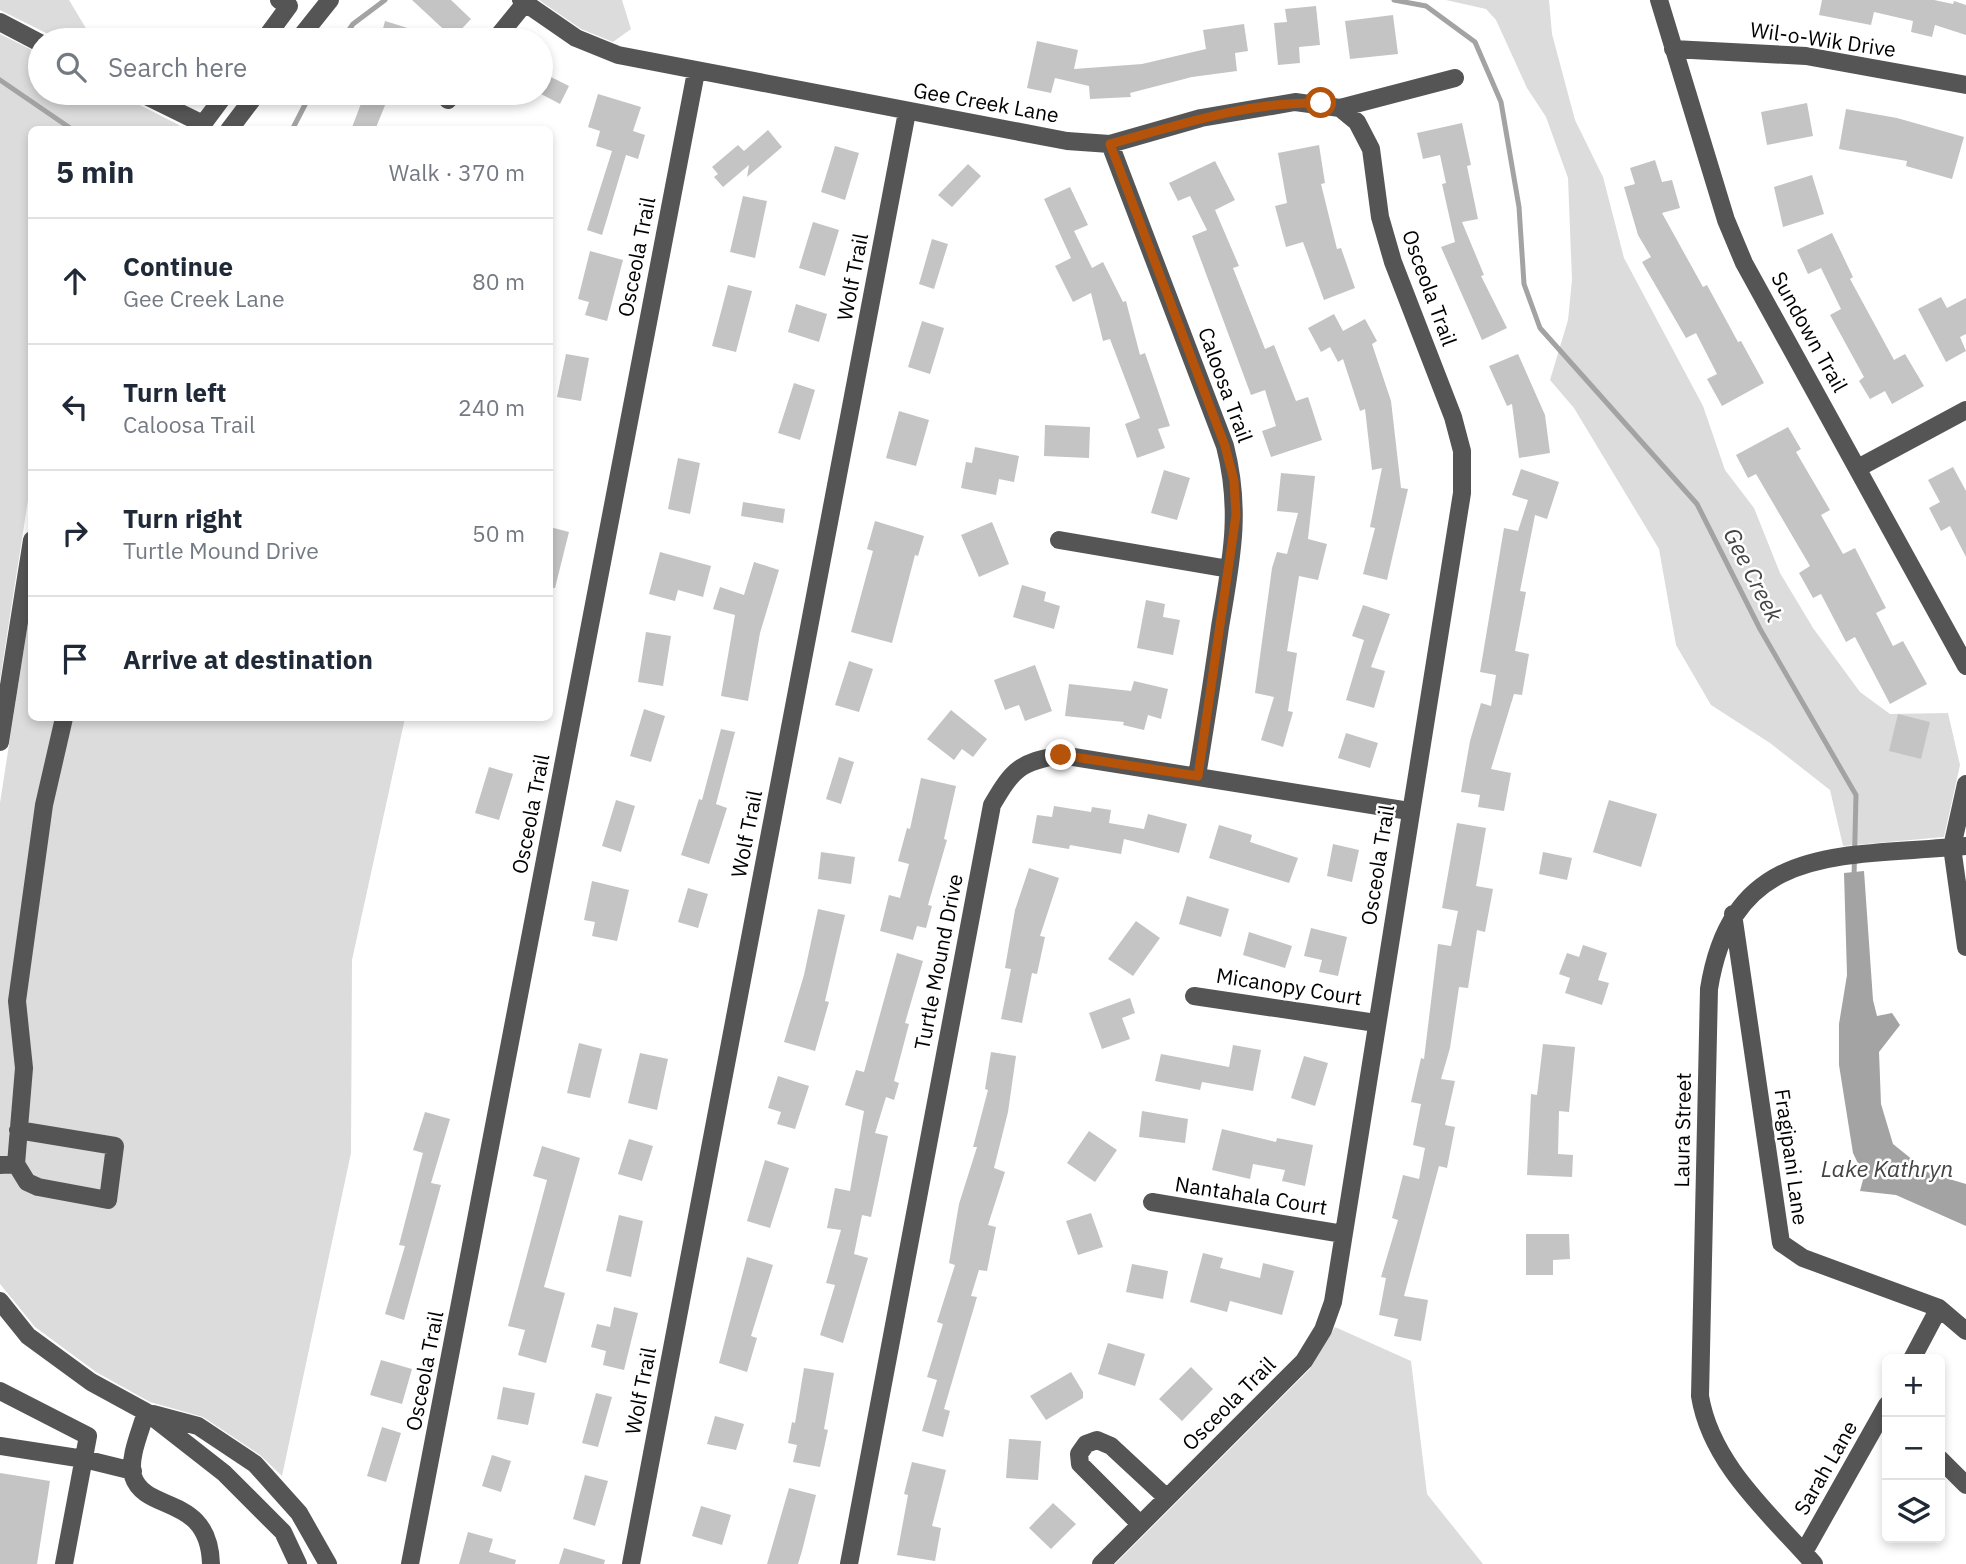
<!DOCTYPE html>
<meta charset="utf-8">
<style>
:root{--surface:#fff;--page:#f6f6f7;--text:#1f2937;--muted:#747a83;--line:#e0e1e3}
body{margin:0;font-family:"IBM Plex Sans",sans-serif;background:var(--page);color:var(--text)}
.controls{position:absolute;right:21px;bottom:21px;display:grid;overflow:hidden;border-radius:10px;box-shadow:0 4px 10px #0003}
.controls button{width:63px;height:63px;display:grid;place-items:center;padding:0;border:0;border-bottom:2px solid var(--line);background:var(--surface);color:var(--text);font:35px sans-serif}
.stop{position:absolute;width:21px;height:21px;margin:-16px;border:5px solid #b45309;border-radius:50%;background:#fff}
.stop.end{background:#b45309;border-color:#fff;box-shadow:0 2px 7px #0008}
.list{margin:0;padding:0;list-style:none}
h2{display:flex;justify-content:space-between;align-items:center;height:91px;margin:0;padding:0 28px;font-size:30px}
h2 small{font-size:23px;font-weight:400;color:var(--muted)}
.list li{display:grid;grid-template-columns:46px 1fr auto;gap:21px;align-items:center;box-sizing:border-box;height:126px;padding:0 28px;border-top:2px solid var(--line)}
.list b{display:block;font-size:26px;white-space:nowrap}
.list p{margin:0;font-size:23px;white-space:nowrap;color:var(--muted)}
.list em{font-size:23px;font-style:normal;color:var(--muted)}
.icon{flex:none;width:38px;height:38px;fill:none;stroke:currentColor;stroke-width:2;stroke-linecap:round;stroke-linejoin:round}
.map{position:relative;flex:none;width:1966px;height:1564px;overflow:hidden}
.search{position:absolute;background:var(--surface);box-shadow:0 4px 10px #0003;left:28px;top:28px;width:525px;height:77px;display:flex;align-items:center;gap:18px;box-sizing:border-box;padding:0 24px;border-radius:38px;color:var(--muted);font-size:26px}
.panel{position:absolute;background:var(--surface);box-shadow:0 4px 10px #0003;left:28px;top:126px;width:525px;height:595px;border-radius:10px}
.map>svg:first-child{display:block}
</style>
<div class="map">
<svg width="1966" height="1564" viewBox="0 0 1966 1564">
<rect width="100%" height="100%" fill="#fff"/>
<path fill="#dcdcdc" d="M0 0H69L93 40H60L0 10Z
M539 0H622L631 29 613 42 581 29Z
M1446 0H1549L1552 34 1575 120 1603 177 1624 258 1703 406 1725 470 1754 508 1780 573 1813 628 1860 692 1890 714 1948 713 1960 765 1944 837 1843 846 1830 790 1770 743 1711 705 1676 645 1659 549 1574 408 1550 380 1568 320 1572 280 1568 178 1546 117 1527 88 1496 20 1486 9Z
M0 34 40 54V93H116L179 125V130H32L31 481 0 680Z
M31 603 32 718H405L352 960 351 1153 282 1476 260 1455 203 1417 150 1402 96 1372 35 1327 0 1284V803Z
M1335 1327 1411 1361 1427 1494 1483 1564H1115L1310 1369Z"/>
<path fill="#a3a3a3" d="M1864 871 1873 1000 1877 1016 1892 1013 1900 1025 1879 1052 1881 1104 1893 1144 1929 1173 1966 1184V1226L1896 1195 1860 1191 1864 1176 1853 1153 1839 1065V1024L1847 975 1844 873Z"/>
<g fill="none" stroke-linecap="round" stroke-linejoin="round">
<path stroke="#a3a3a3" stroke-width="5" d="M1394 0 1426 6 1475 42 1501 102 1519 207 1524 284 1540 328 1697 504 1760 629 1856 795 1854 877
M342 40 353 24 385 0
M0 80 73 130
M292 130 311 93"/>
</g>
<path fill="#c4c4c4" d="M412 0H451L471 19 453 38Z
M1822 0H1934L1953 4 1954 1 1966 5V35L1935 25 1932 37 1911 32 1913 21 1874 12 1871 25 1819 15Z
M1316 6 1320 45 1299 47 1300 63 1278 65 1274 23 1287 22 1285 9Z
M1393 15 1398 54 1350 59 1345 21Z
M385 21 437 37 436 40H380Z
M1244 24 1248 51 1235 53 1237 71 1192 77 1130 93 1131 97 1090 99 1089 86 1055 78 1051 93 1027 88 1037 41 1078 50 1074 69 1142 64 1206 49 1203 30Z
M541 72 569 86 560 104 541 94Z
M365 93H390L375 130H351Z
M598 94 641 107 633 131 645 135 638 159 626 155 602 235 587 230 612 151 596 146 600 131 588 127Z
M1807 103 1813 136 1767 145 1761 112Z
M1846 109 1897 118 1964 137 1952 179 1906 166 1907 161 1839 149Z
M1462 123 1471 165 1467 166 1478 219 1462 222 1484 275 1481 276 1507 328 1482 340 1441 247 1455 242 1442 184 1446 183 1440 155 1423 159 1417 133Z
M768 130 782 147 747 177 749 165 723 187 714 177 718 174 712 167 738 145 744 151Z
M1319 145 1325 183 1321 184 1337 249 1341 248 1355 288 1324 300 1303 242 1286 247 1275 206 1287 203 1278 153Z
M835 146 859 153 845 200 821 192Z
M1655 160 1662 182 1672 180 1680 208 1662 213 1703 287 1707 285 1738 342 1741 341 1764 383 1722 406 1707 379 1717 374 1696 333 1686 338 1642 262 1651 257 1638 235 1624 187 1635 184 1630 168Z
M1215 161 1235 200 1215 210 1239 266 1233 268 1265 349 1274 345 1296 401 1308 397 1322 440 1271 457 1262 431 1276 426 1265 390 1251 395 1192 236 1207 230 1190 196 1178 201 1169 183Z
M968 164 981 176 952 207 938 195Z
M1812 175 1824 214 1783 227 1774 187Z
M1070 187 1088 225 1074 231 1092 268 1103 262 1123 302 1126 301 1140 355 1145 353 1170 426 1158 429 1165 448 1137 458 1125 424 1140 418 1110 339 1103 341 1091 293 1073 302 1055 266 1071 258 1044 199Z
M743 196 767 201 755 258 730 252Z
M813 222 839 230 825 276 799 268Z
M1832 233 1853 277 1850 279 1894 360 1905 354 1924 386 1892 404 1885 391 1870 399 1859 381 1864 377 1830 315 1841 309 1821 268 1808 274 1797 250Z
M932 239 948 244 934 289 919 284Z
M590 251 623 260 607 321 585 315 589 302 578 299Z
M728 285 752 291 736 352 712 346Z
M1941 297 1947 308 1966 298V334L1960 337 1966 351 1946 362 1918 309Z
M796 304 827 314 819 342 788 332Z
M1334 314 1343 331 1365 319 1377 341 1372 344 1391 401 1401 488 1408 489 1387 580 1363 574 1375 528 1370 527 1382 468 1372 470 1365 409 1360 411 1343 359 1338 362 1330 347 1321 352 1308 328Z
M922 321 944 328 930 374 908 367Z
M566 354 589 358 581 401 557 397Z
M1518 354 1545 415 1550 453 1519 458 1512 404 1507 406 1489 366Z
M794 383 815 390 800 440 778 433Z
M899 411 929 420 916 466 886 458Z
M1045 425 1090 427 1089 458 1044 456Z
M1788 427 1801 449 1796 452 1830 510 1821 515 1843 554 1855 548 1886 608 1876 613 1893 646 1903 641 1927 684 1890 704 1855 637 1846 642 1821 594 1813 598 1799 573 1810 566 1756 474 1748 478 1736 455Z
M975 447 1019 456 1014 482 999 479 996 495 961 488 966 462 972 463Z
M678 458 700 463 690 514 668 509Z
M1953 467 1966 491V557L1950 526 1941 531 1929 508 1940 502 1928 480Z
M1521 469 1559 482 1547 519 1535 515 1520 591 1526 592 1515 651 1529 654 1522 695 1514 694 1491 769 1511 773 1504 811 1478 807 1480 795 1461 792 1470 741 1481 703 1491 706 1496 675 1480 672 1504 528 1518 531 1528 500 1512 495Z
M1164 470 1190 478 1177 520 1151 513Z
M1281 473 1315 476 1308 539 1327 544 1318 580 1299 576 1287 651 1297 653 1288 711 1293 712 1283 747 1261 740 1274 697 1255 693 1272 568 1277 552 1287 554 1298 513 1277 511Z
M743 502 785 509 783 523 741 516Z
M875 521 924 536 918 556 915 555 892 643 851 632 873 551 867 549Z
M992 522 1009 564 979 577 961 535Z
M550 527 569 532 555 588H550Z
M660 552 711 566 703 597 678 590 675 601 649 594Z
M754 562 779 570 760 633 748 701 721 696 735 615 713 609 720 587 744 595Z
M1022 585 1046 592 1044 601 1060 606 1054 629 1013 617Z
M1146 600 1165 604 1163 617 1180 620 1173 655 1137 648Z
M1363 605 1390 614 1371 667 1385 671 1374 708 1346 700 1364 640 1352 636Z
M646 632 671 636 663 686 638 682Z
M849 661 873 669 859 712 835 705Z
M1035 665 1052 711 1025 721 1019 705 1005 710 994 680Z
M1134 681 1168 689 1161 719 1148 715 1144 730 1123 725 1124 722 1065 716 1069 684 1131 691Z
M644 709 665 716 651 762 630 756Z
M951 710 987 739 973 757 962 749 954 760 927 739Z
M1898 714 1930 722 1921 759 1889 751Z
M721 729 735 732 716 804 727 808 709 864 681 855 699 799 702 800Z
M1346 733 1378 743 1370 768 1338 758Z
M839 757 854 762 841 804 826 799Z
M489 767 513 774 499 820 475 813Z
M921 778 956 786 944 839 947 840 928 905 932 906 926 928 917 926 913 940 880 931 889 895 900 898 909 864 898 861 907 828 910 829Z
M616 800 635 806 621 852 602 846Z
M1609 800 1657 814 1641 867 1593 852Z
M1054 806 1091 812 1092 807 1111 810 1109 823 1144 829 1148 814 1187 824 1179 853 1124 839 1121 854 1070 845 1069 849 1032 843 1037 815 1052 817Z
M1457 823 1486 828 1476 886 1493 889 1485 932 1477 930 1468 988 1459 987 1450 1048 1441 1079 1455 1081 1445 1125 1455 1127 1447 1168 1439 1166 1404 1296 1428 1300 1421 1341 1394 1336 1398 1319 1379 1315 1386 1278 1381 1277 1398 1220 1392 1218 1403 1175 1419 1179 1425 1148 1413 1145 1421 1104 1411 1102 1421 1058 1424 1059 1438 944 1451 946 1458 911 1442 908Z
M1219 825 1252 835 1250 842 1298 858 1289 883 1209 858Z
M1333 844 1359 850 1352 882 1327 876Z
M821 852 855 857 851 884 818 879Z
M1543 852 1572 858 1567 880 1539 874Z
M1029 868 1059 878 1040 936 1045 937 1037 974 1032 973 1022 1023 1001 1019 1011 969 1005 968 1015 910Z
M592 881 629 890 617 941 592 936 595 922 584 920Z
M688 888 708 894 698 928 678 922Z
M1187 896 1229 909 1221 937 1179 924Z
M818 909 845 915 825 1001 829 1002 815 1051 784 1042 804 975Z
M1136 921 1160 938 1133 976 1108 959Z
M1311 928 1347 937 1338 976 1319 972 1322 960 1304 956Z
M1249 932 1292 946 1285 968 1243 955Z
M1583 945 1607 953 1598 980 1609 983 1602 1005 1565 993 1570 978 1559 974 1567 953 1579 957Z
M897 953 923 961 905 1023 909 1024 894 1081 899 1083 894 1100 886 1097 875 1133 888 1136 871 1217 862 1215 854 1254 868 1258 843 1343 820 1335 835 1285 826 1283 841 1230 827 1228 835 1188 850 1191 864 1111 845 1105 856 1070 864 1072Z
M1130 998 1135 1013 1122 1018 1130 1039 1102 1049 1089 1013Z
M579 1043 602 1049 590 1098 567 1093Z
M1543 1044 1575 1047 1569 1112 1559 1111 1558 1154 1573 1155 1572 1177 1527 1175 1531 1094 1537 1095Z
M1233 1045 1261 1050 1253 1091 1202 1082 1200 1090 1155 1081 1161 1054 1229 1067Z
M991 1052 1016 1056 1008 1112 994 1168 1005 1172 988 1225 996 1227 987 1271 979 1270 971 1296 977 1297 944 1409 950 1411 943 1437 922 1431 937 1380 927 1377 943 1324 937 1322 955 1265 949 1263 959 1204 977 1147H973L988 1090 985 1089Z
M640 1053 668 1059 657 1110 628 1103Z
M1304 1056 1328 1063 1315 1106 1291 1098Z
M778 1076 809 1086 795 1129 777 1124 781 1112 768 1108Z
M1142 1111 1188 1119 1185 1143 1139 1137Z
M425 1112 450 1119 431 1183 441 1185 404 1320 385 1314 405 1246 399 1245 423 1153 413 1150Z
M1222 1129 1276 1142 1277 1138 1313 1145 1305 1186 1282 1181 1285 1170 1253 1164 1250 1179 1212 1170Z
M1089 1131 1117 1150 1095 1182 1067 1163Z
M629 1139 653 1146 642 1181 618 1174Z
M542 1146 580 1158 544 1287 565 1293 546 1363 518 1355 525 1330 508 1326 547 1180 533 1176Z
M765 1160 789 1168 770 1228 747 1221Z
M1091 1213 1103 1247 1078 1255 1066 1221Z
M619 1215 643 1221 631 1277 606 1271Z
M1526 1234H1569L1570 1259 1553 1260V1275H1526Z
M1203 1253 1223 1258 1220 1268 1260 1278 1263 1263 1294 1271 1282 1315 1230 1301 1227 1312 1190 1302Z
M747 1257 773 1265 751 1336 757 1338 747 1372 719 1363Z
M1132 1264 1168 1271 1163 1299 1126 1292Z
M614 1307 638 1313 624 1370 603 1365 606 1351 591 1347 597 1324 610 1327Z
M1108 1343 1145 1354 1135 1386 1098 1374Z
M381 1360 412 1369 402 1404 370 1395Z
M1191 1367 1213 1389 1182 1421 1159 1399Z
M804 1368 834 1373 824 1429 828 1430 820 1467 793 1462 797 1445 788 1443 792 1422 795 1423Z
M1071 1372 1083 1392V1398L1046 1420 1030 1396Z
M503 1387 535 1393 528 1425 497 1419Z
M596 1393 612 1397 598 1447 582 1443Z
M715 1416 744 1424 736 1450 707 1444Z
M382 1427 401 1433 386 1482 367 1476Z
M1009 1439 1041 1441 1038 1480 1006 1478Z
M492 1455 511 1461 501 1492 482 1486Z
M912 1462 946 1470 932 1526 941 1528 935 1561 897 1555 908 1495 904 1494Z
M0 1473 50 1481 37 1564H0Z
M585 1475 608 1481 595 1526 573 1519Z
M789 1488 816 1495 802 1551 798 1564H767Z
M1053 1503 1076 1524 1051 1549 1029 1528Z
M701 1506 731 1515 722 1545 692 1536Z
M468 1532 493 1539 489 1552 516 1560 515 1564H459Z
M564 1548 605 1560 604 1564H559Z"/>
<g fill="none" stroke-linecap="round" stroke-linejoin="round">
<path stroke="#555" stroke-width="18" d="M521 0 576 38 618 55 1067 141 1110 144 1201 118 1295 102 1340 108 1455 78
M1659 0 1726 220 1744 263 1966 666
M0 22 40 43
M264 40 289 6 279 0
M298 40 330 0
M495 40 525 3
M1673 49 1806 56 1966 85
M140 93 203 124 226 93
M448 100 453 93
M229 130 257 93
M1110 144 1225 446C1242 512 1231 561 1220 627 1213 677 1205 727 1197 776
M1858 468 1966 410
M1059 540 1229 569
M0 742 32 540
M1966 784 1952 847 1966 947
M1733 914 1781 1243 1803 1258 1939 1308 1966 1331
M1194 996 1376 1023
M16 1164 27 1182 38 1187 108 1200 115 1146 18 1130
M0 1165 16 1164 24 1068 17 1001 44 805 64 718
M1152 1202 1343 1234
M0 1301 28 1336 91 1382 146 1412 224 1473 283 1532 298 1564
M1912 1359 1939 1308
M0 1391 88 1436 64 1564
M146 1412C141 1430 128 1458 133 1476 145 1514 209 1493 211 1564
M153 1414 198 1426 255 1464 299 1513 328 1564
M0 1446 84 1459 133 1471
M1940 1459 1966 1485
M1140 1524 1080 1464 1079 1454 1086 1444 1097 1440 1111 1446 1167 1498
M1804 1552 1887 1405
M410 1564 696 72
M631 1564 907 112
M849 1564 992 805C1013 769 1020 762 1061 755L1409 811
M1101 1564 1304 1361 1323 1330 1333 1302 1462 493V451L1453 417 1393 262 1380 217 1371 149 1357 122 1340 108
M1814 1564C1770 1514 1711 1464 1700 1396L1709 989C1733 839 1846 858 1966 846"/>
</g>
<g fill="none" stroke-linecap="round" stroke-linejoin="round">
<path stroke="#b45309" stroke-width="9" d="M1061 755 1198 776 1236 515 1234 481 1225 446 1110 144C1178 125 1250 101 1321 103"/>
</g>
<g text-anchor="middle" stroke-width="5" stroke-linejoin="round" paint-order="stroke">
<g font-size="21" fill="#000" stroke="#fff">
<text transform="translate(1823 40) rotate(8)" y="7">Wil-o-Wik Drive</text>
<text transform="translate(986 103) rotate(10)" y="7">Gee Creek Lane</text>
<text transform="translate(637 257) rotate(-79)" y="7">Osceola Trail</text>
<text transform="translate(853 277) rotate(-79)" y="7">Wolf Trail</text>
<text transform="translate(1429 288) rotate(70)" y="7">Osceola Trail</text>
<text transform="translate(1809 332) rotate(61)" y="7">Sundown Trail</text>
<text transform="translate(1225 385) rotate(70)" y="7">Caloosa Trail</text>
<text transform="translate(531 814) rotate(-79)" y="7">Osceola Trail</text>
<text transform="translate(747 834) rotate(-79)" y="7">Wolf Trail</text>
<text transform="translate(1378 865) rotate(-81)" y="7">Osceola Trail</text>
<text transform="translate(939 962) rotate(-79)" y="7">Turtle Mound Drive</text>
<text transform="translate(1289 987) rotate(9)" y="7">Micanopy Court</text>
<text transform="translate(1683 1130) rotate(-89)" y="7">Laura Street</text>
<text transform="translate(1791 1157) rotate(82)" y="7">Fragipani Lane</text>
<text transform="translate(1251 1196) rotate(9)" y="7">Nantahala Court</text>
<text transform="translate(425 1371) rotate(-79)" y="7">Osceola Trail</text>
<text transform="translate(641 1391) rotate(-79)" y="7">Wolf Trail</text>
<text transform="translate(1229 1404) rotate(-45)" y="7">Osceola Trail</text>
<text transform="translate(1826 1468) rotate(-60)" y="7">Sarah Lane</text>
</g>
<g font-size="23" font-style="italic" fill="#444" stroke="#fff">
<text transform="translate(1753 575) rotate(63)" y="8">Gee Creek</text>
<text x="1887" y="1177">Lake Kathryn</text>
</g>
</g>
</svg>
<div class="controls">
<button>+</button>
<button>−</button>
<button><svg class="icon" aria-label="layers" viewBox="0 0 24 24"><path d="M12 4l9 5-9 5-9-5zM3 14l9 5 9-5"/></svg></button>
</div>
<div class="stop" style="left:1321px;top:103px"></div>
<div class="stop end" style="left:1061px;top:755px"></div>
<div class="search"><svg class="icon" aria-label="search" viewBox="0 0 24 24"><circle cx="10" cy="10" r="6"/><path d="M15 15l6 6"/></svg>Search here</div>
<section class="panel">
<h2>5 min<small>Walk · 370 m</small></h2>
<ul class="list">
<li><svg class="icon" aria-label="ahead" viewBox="0 0 24 24"><path d="M12 20V5M6 11l6-6 6 6"/></svg><div><b>Continue</b><p>Gee Creek Lane</p></div><em>80 m</em></li>
<li><svg class="icon" aria-label="left" viewBox="0 0 24 24"><path d="M17 20v-9H6M10 6l-5 5 5 5"/></svg><div><b>Turn left</b><p>Caloosa Trail</p></div><em>240 m</em></li>
<li><svg class="icon" aria-label="right" viewBox="0 0 24 24"><path d="M7 20v-9h11M14 6l5 5-5 5"/></svg><div><b>Turn right</b><p>Turtle Mound Drive</p></div><em>50 m</em></li>
<li><svg class="icon" aria-label="arrive" viewBox="0 0 24 24"><path d="M6 21V4h12l-3 4 3 4H6"/></svg><div><b>Arrive at destination</b></div></li>
</ul>
</section>
</div>
